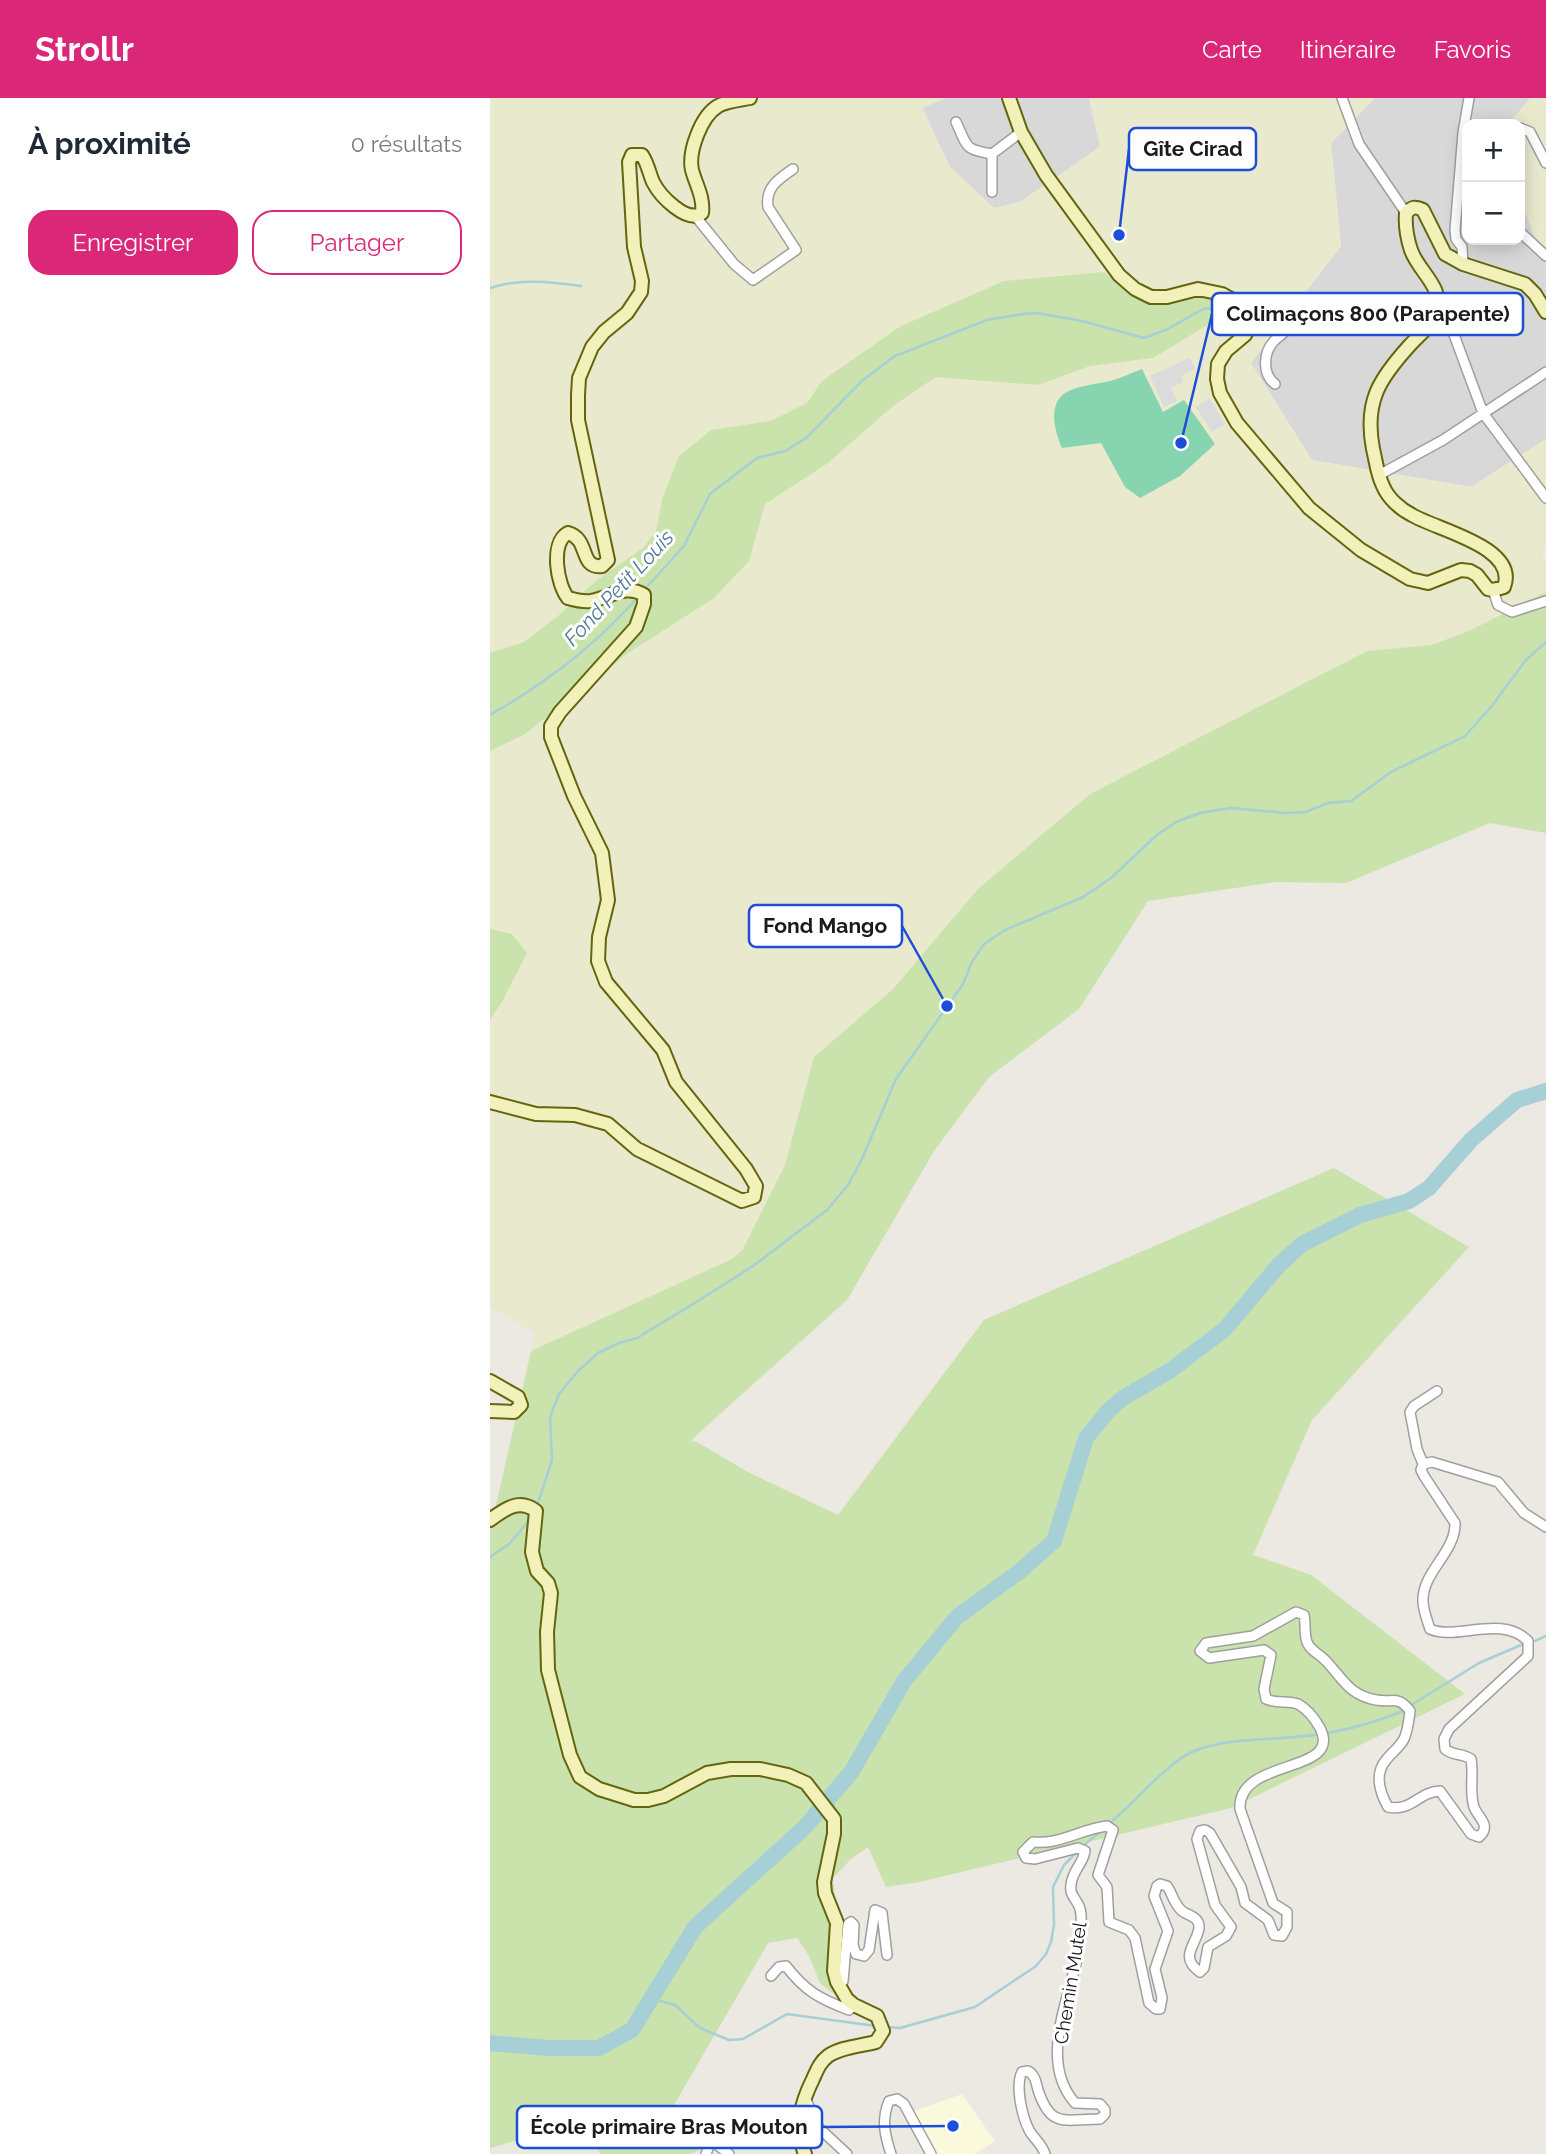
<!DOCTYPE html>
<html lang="fr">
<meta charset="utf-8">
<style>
:root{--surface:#fff;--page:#f6f6f7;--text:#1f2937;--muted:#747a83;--line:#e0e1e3;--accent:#db2777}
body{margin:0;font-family:Raleway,sans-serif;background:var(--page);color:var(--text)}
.controls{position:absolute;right:21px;top:21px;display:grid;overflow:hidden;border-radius:14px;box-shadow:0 4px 18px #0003}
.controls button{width:63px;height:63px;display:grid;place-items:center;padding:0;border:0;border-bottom:2px solid var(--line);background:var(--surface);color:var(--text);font:35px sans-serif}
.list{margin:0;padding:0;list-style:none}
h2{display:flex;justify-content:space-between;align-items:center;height:91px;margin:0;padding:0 28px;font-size:30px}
h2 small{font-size:23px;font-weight:400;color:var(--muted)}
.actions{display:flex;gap:14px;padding:21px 28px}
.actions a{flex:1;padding:16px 0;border:2px solid var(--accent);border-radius:21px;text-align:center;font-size:24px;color:var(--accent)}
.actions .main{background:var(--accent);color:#fff}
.map{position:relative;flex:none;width:1056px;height:2056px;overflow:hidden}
header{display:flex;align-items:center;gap:42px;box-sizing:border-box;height:98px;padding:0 35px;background:var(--accent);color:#fff}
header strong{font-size:33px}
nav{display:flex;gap:38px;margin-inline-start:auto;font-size:24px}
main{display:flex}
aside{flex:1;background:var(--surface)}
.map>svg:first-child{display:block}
</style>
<header>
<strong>Strollr</strong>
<nav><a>Carte</a><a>Itinéraire</a><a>Favoris</a></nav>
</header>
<main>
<aside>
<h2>À proximité<small>0 résultats</small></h2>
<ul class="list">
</ul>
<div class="actions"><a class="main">Enregistrer</a><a>Partager</a></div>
</aside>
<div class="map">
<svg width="1056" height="2056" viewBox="0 0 1056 2056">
<rect width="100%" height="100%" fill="#ece8e2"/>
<path fill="#d9d8d8" d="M456 0H599L610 49 530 104 504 110 460 69 432 9Z
M885 0H1040L1019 26H977V142H1030V99L1047 146 1056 154V341L981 389 822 362 761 265 851 148 841 45Z"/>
<path fill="#fbf9db" d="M472 1996 505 2043 485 2056H447L421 2014Z"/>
<path fill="#e9e9ce" d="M0 0H456L432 10 460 69 504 110 530 104 610 49 599 0H885L841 45 851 148 761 265 822 362 981 389 1056 341V450L1052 456 1056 462V494L981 532 941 547 877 553 600 696 488 791 403 891 324 959 295 1067 253 1151 242 1161 41 1253 45 1235 0 1209Z
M1040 0H1056V154L1047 147 1030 99V26H1019Z"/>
<path fill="#cae2ac" d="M614 174 650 202 676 203 716 197 738 204 753 226 743 228 724 223 663 260 600 268 548 287 446 279 403 308 338 365 275 406 259 463 224 500 135 557 35 636 0 653V555L34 544 68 518 107 482 153 450 166 433 173 398 189 358 221 332 281 323 317 305 332 283 411 228 514 183Z
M1056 494V735L1000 725 856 785 785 784 658 803 589 911 499 979 444 1053 357 1202 200 1343 207 1344 256 1373 348 1417 494 1222 844 1070 979 1149 822 1322 763 1457 821 1477 975 1596 741 1710 429 1784 396 1789 378 1749 361 1761 343 1780 354 1904 330 1885 319 1858 307 1840 278 1845 184 2007 209 2052 201 2056H111L86 2025 0 2050V1420L4 1416 41 1253 242 1161 253 1151 295 1067 324 959 403 891 488 791 600 696 877 553 942 547 981 532Z
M0 831 22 836 37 855 12 904 0 921Z"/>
<path fill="#87d4b0" d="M652 271 673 314 694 302 725 346 690 378 650 400 635 389 611 345 572 350C564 331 556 302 581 292 593 287 608 286 620 283 631 280 641 275 652 271Z"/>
<path fill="#dbdbdb" d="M700 260 705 271 691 278 693 284 681 290 687 303 674 309 660 278Z
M719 300 735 326 722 334 706 309Z"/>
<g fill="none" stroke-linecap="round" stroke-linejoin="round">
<path stroke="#a6cfd6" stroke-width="2.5" d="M0 190C28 180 62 184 91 188
M766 212 774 213
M791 215C828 231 871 215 907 207
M155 491 194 448 220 396 267 360 295 353 316 340 373 282 405 258 497 222 533 216 547 215 592 223 654 240 678 231 713 211 736 209 750 214
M0 617C56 585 106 547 148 499
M47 1408 62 1362 60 1319 69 1296 88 1273 108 1255 129 1245 147 1240 208 1203 263 1168 337 1112 358 1087 372 1061 406 981 473 886 482 864 494 846 515 832 593 799 621 780 667 737 686 724 710 715 741 710 795 715 816 714 838 705 861 703 901 674 975 638 1001 609 1036 562 1056 544
M0 1459 19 1446 38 1424
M1045 1543 1056 1538
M923 1606 989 1565 1031 1547
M620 1725C645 1705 676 1665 704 1653 736 1640 772 1642 805 1639 842 1636 879 1627 913 1613
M593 1748 612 1732
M163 1901 185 1907 210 1930 239 1942 253 1941 297 1916 386 1928
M396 1929 410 1930 485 1909 546 1868 556 1856 561 1844 564 1827 563 1789 574 1767 586 1755"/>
<path stroke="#a6cfd6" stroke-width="16" d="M0 1945 58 1950H109L142 1932 205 1829 315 1729 362 1673 414 1583 467 1519 530 1473 564 1443 596 1340 619 1312 633 1300 681 1272 735 1231 788 1168 812 1146 870 1117 919 1103 939 1090 981 1042 1027 1002 1056 993"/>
<g stroke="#9f9f9f" stroke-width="12">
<path id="minor" d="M852 0 869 46 916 115
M466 24C478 49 473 51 502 56L531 34
M1030 30 1040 34 1056 65
M502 56V94
M206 119 244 166 263 182 306 152 278 109C275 89 289 81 303 71
M1030 134 1056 158
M973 166 972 149 966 141 965 132 973 35 979 0
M760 216 789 218 797 225C797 235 791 236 784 243 773 255 772 276 785 286
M946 217 958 225 963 234 993 315 1056 400
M889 377 953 342 1056 274
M1003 492 1008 507 1022 514 1056 503
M933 1366 927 1351 920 1314 924 1308 947 1293
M281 1878 289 1869 296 1868C315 1893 330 1901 359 1912L364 1907
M347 1884 353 1883 358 1826 361 1824 364 1827 363 1847 366 1856 374 1858 379 1852 385 1812 392 1815 397 1857
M315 2000 329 2030 357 2056
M216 2056 220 2045H225L239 2056
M401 2056C395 2038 391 2022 399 2003L407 2001 414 2006 441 2056
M555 2056C552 2046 544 2041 539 2032 532 2018 525 1988 532 1974L538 1973C545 1977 546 1984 548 1992 561 2031 574 2021 610 2021L615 2016V2012L610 2006 585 2005C543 1957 589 1886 591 1833 591 1826 592 1818 590 1811 588 1802 579 1798 581 1787 582 1773 593 1766 595 1753L588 1750 545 1761 536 1760 533 1754 543 1744C569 1747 591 1731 617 1728L623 1732 608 1777 617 1789 619 1824 639 1832 645 1840 659 1905 666 1911H670L672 1900 665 1871 678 1833 664 1798 667 1788 670 1786 677 1788C682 1795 684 1806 691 1812 697 1818 710 1818 709 1830 707 1846 688 1859 710 1874L714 1870 718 1849 736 1838 741 1829 725 1807 707 1741 710 1733 715 1732 720 1735 751 1789 755 1805 778 1822 784 1837 792 1838 797 1829V1814L783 1805 750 1711C747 1659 854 1677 830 1630 825 1621 817 1611 808 1606 798 1602 787 1606 776 1601L774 1591 781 1557 774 1552 719 1560 710 1553 716 1545 763 1538 806 1514 814 1517C816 1526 814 1537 817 1544 820 1553 830 1556 836 1563 853 1581 859 1597 886 1602 903 1605 908 1597 920 1613 919 1622 918 1632 914 1641 909 1650 902 1654 896 1662 884 1676 890 1695 898 1709 922 1714 928 1694 950 1693L981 1736 989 1739C1002 1727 988 1720 984 1709 979 1694 984 1677 981 1661 972 1655 963 1658 955 1651L954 1641 959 1631 1038 1558V1543C1011 1516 966 1543 940 1531 937 1522 933 1512 933 1503 932 1474 966 1454 965 1425L934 1378 931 1372 933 1366 942 1364 1008 1384 1034 1415 1056 1429"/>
</g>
<g stroke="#63660f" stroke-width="16">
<path id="secondary" d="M519 0 531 34 556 77 629 177 645 191 661 199H677L708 191 732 196 754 208 760 216 761 226 755 237 736 253 728 266 727 281 730 295 747 325 819 410 871 452 920 481 938 485 971 472 980 473 987 477 998 491 1003 492 1014 489C1029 449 947 432 922 417 910 411 898 400 893 388 887 376 886 363 883 351 874 304 889 281 920 247 929 237 943 226 947 214 954 189 928 173 921 152 917 140 915 127 916 115 922 109 925 108 933 112L955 156 973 166 1035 186 1045 196 1056 214
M0 1004 46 1016 85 1017 118 1026 147 1051 252 1103 264 1099 266 1088 256 1071 186 984 173 952 116 884 108 863 109 839 118 802 112 755 84 698 61 639V628L70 614 146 529 154 506V497C136 485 119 500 101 503 93 504 85 502 78 500 67 487 60 445 78 435 100 441 89 471 112 468L118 462 88 322V297L89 280 102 249 114 234 137 215 151 194 152 183 144 149 139 64 142 57H152C158 66 159 75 163 84 170 98 197 126 212 115 214 99 206 87 202 72 198 54 211 18 228 8 237 3 250 2 260 0
M0 1283 28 1299 31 1307 24 1314 0 1313
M0 1422C15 1411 29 1400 46 1413L42 1454 47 1473 58 1485 61 1495 57 1534 58 1572 80 1657 90 1679 109 1691 144 1702H158L174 1698 217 1675 241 1671H270L298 1677 316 1685 344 1721V1736L334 1784 335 1795 347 1825 344 1873 347 1884 357 1901 364 1907 387 1918 393 1933 386 1944C371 1948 350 1949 338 1958 330 1964 327 1972 323 1981 311 2005 304 2030 315 2056"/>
</g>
<use href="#minor" stroke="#fff" stroke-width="9"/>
<use href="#secondary" stroke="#f2f1b9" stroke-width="12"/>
</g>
<g text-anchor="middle" stroke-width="6" stroke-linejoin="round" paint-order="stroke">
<g font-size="19" fill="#1b1b1b" stroke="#fff">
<text transform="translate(580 1885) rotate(-81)" y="7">Chemin Mutel</text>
</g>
<g font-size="21" font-style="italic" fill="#4f7a9a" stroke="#fff">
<text transform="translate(129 490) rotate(-47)" y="7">Fond Petit Louis</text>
</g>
</g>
<path fill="none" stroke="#1d4ed8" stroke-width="2.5" d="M629 137L639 51M691 345L722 216M457 908L412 828M463 2028L332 2029"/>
<g fill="#1d4ed8" stroke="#fff" stroke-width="2.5">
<circle cx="629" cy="137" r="7"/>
<circle cx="691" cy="345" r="7"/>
<circle cx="457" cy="908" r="7"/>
<circle cx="463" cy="2028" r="7"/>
</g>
<g fill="#fff" stroke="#1d4ed8" stroke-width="2.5">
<rect x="639" y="30" width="127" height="42" rx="7"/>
<rect x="722" y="195" width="311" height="42" rx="7"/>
<rect x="259" y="807" width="153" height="42" rx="7"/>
<rect x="27" y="2008" width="305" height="42" rx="7"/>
</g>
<g font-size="21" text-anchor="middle" font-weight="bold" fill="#1b1b1b">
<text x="703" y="58">Gîte Cirad</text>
<text x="878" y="223">Colimaçons 800 (Parapente)</text>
<text x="335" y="835">Fond Mango</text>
<text x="179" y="2036">École primaire Bras Mouton</text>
</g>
</svg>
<div class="controls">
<button>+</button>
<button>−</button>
</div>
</div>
</main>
